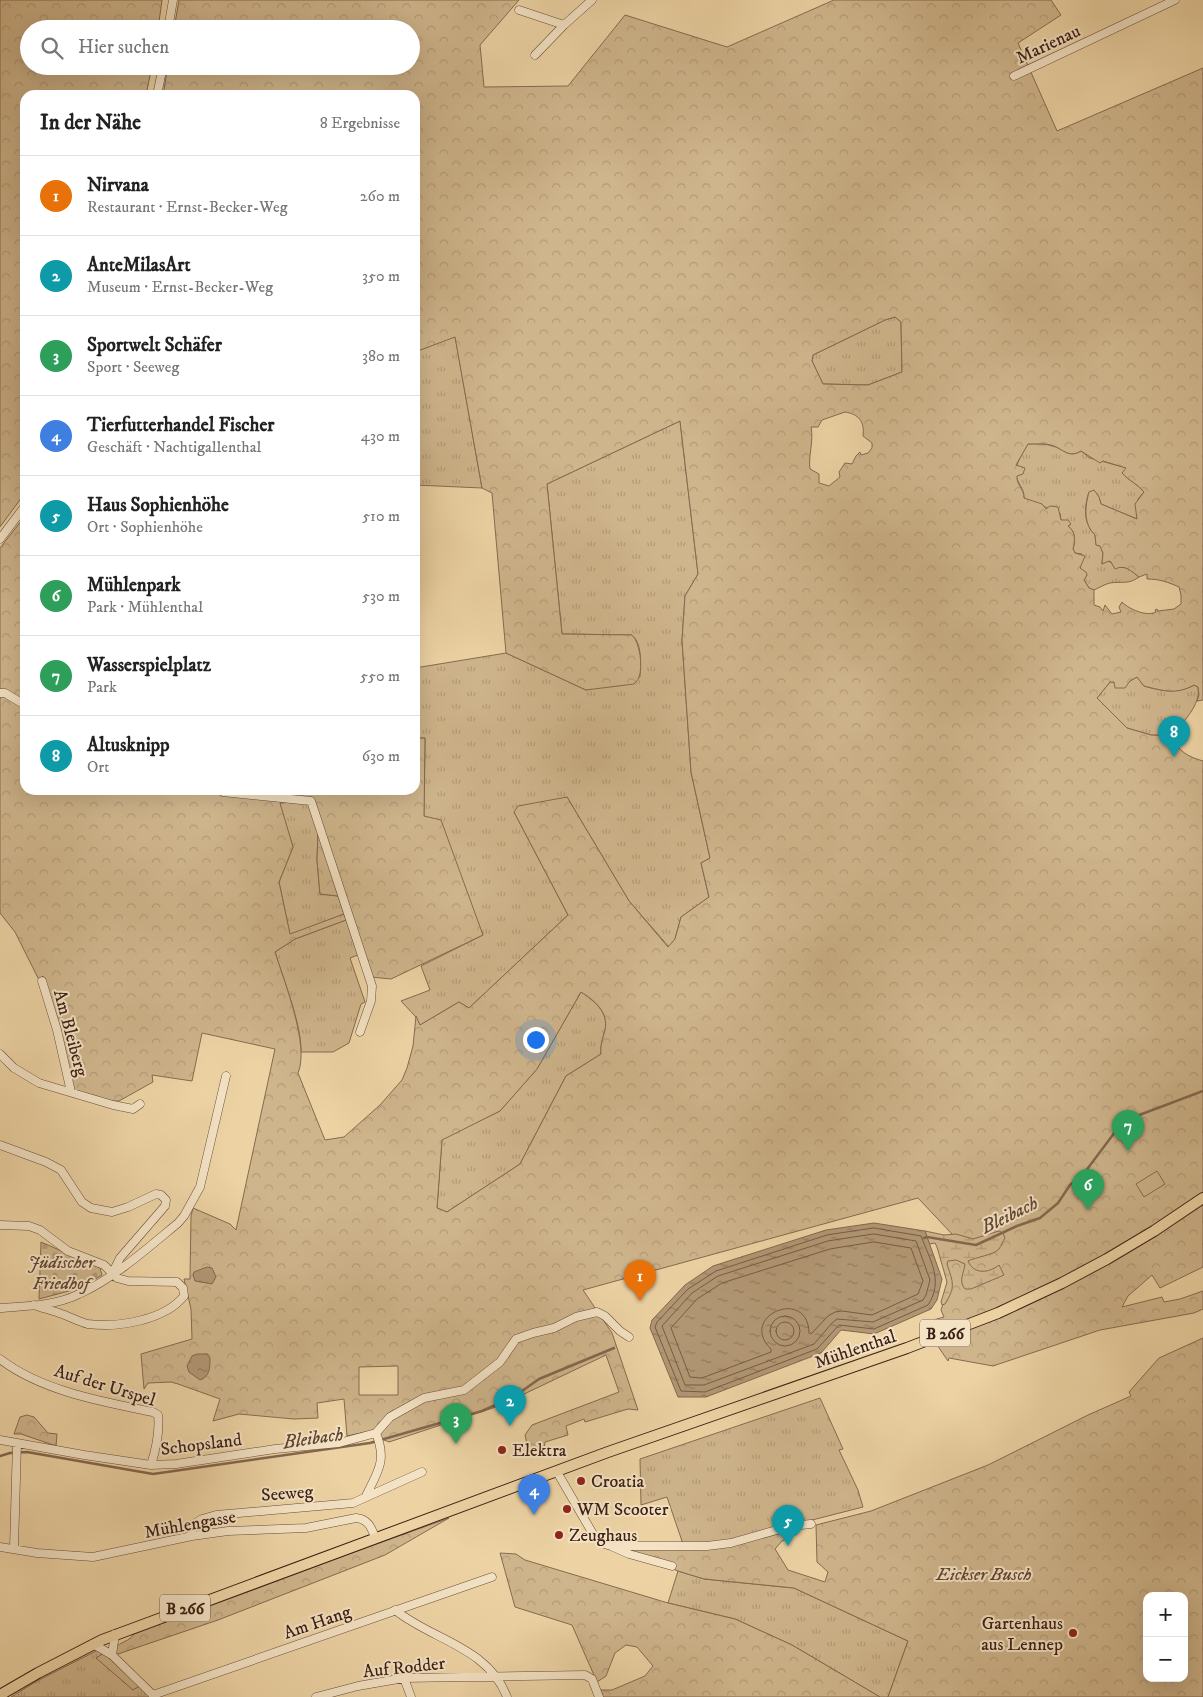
<!DOCTYPE html>
<html lang="de">
<meta charset="utf-8">
<style>
:root{--surface:#fff;--page:#f6f6f6;--text:#222;--muted:#767676;--line:#e0e0e0;--accent:#0f766e}
body{margin:0;font-family:"IM FELL DW Pica",serif;background:var(--page);color:var(--text)}
.controls{position:absolute;right:15px;bottom:15px;display:grid;overflow:hidden;border-radius:10px;box-shadow:0 5px 20px #0002}
.controls button{width:45px;height:45px;display:grid;place-items:center;padding:0;border:0;border-bottom:1px solid var(--line);background:var(--surface);color:var(--text);font:25px sans-serif}
.you{position:absolute;left:535px;top:1039px;width:18px;height:18px;margin:-12px;border:4px solid #fff;border-radius:50%;background:#1a73e8;box-shadow:0 0 0 8px #1a73e833}
.badge{display:grid;place-items:center;width:32px;height:32px;border-radius:50%;background:var(--accent);color:#fff;font-size:16px;font-weight:700}
.pin{position:absolute;translate:-50% -41px;filter:drop-shadow(0 1px 2px #0008)}
.pin::after{content:'';position:absolute;top:26px;width:18px;height:15px;background:inherit;clip-path:polygon(0 0,100% 0,50% 100%)}
.list{margin:0;padding:0;list-style:none}
h2{display:flex;justify-content:space-between;align-items:center;height:65px;margin:0;padding:0 20px;font-size:21px}
h2 small{font-size:16px;font-weight:400;color:var(--muted)}
.list li{display:grid;grid-template-columns:32px 1fr auto;gap:15px;align-items:center;box-sizing:border-box;height:80px;padding:0 20px;border-top:1px solid var(--line)}
.list b{display:block;font-size:19px;white-space:nowrap}
.list p{margin:0;font-size:16px;white-space:nowrap;color:var(--muted)}
.list em{font-size:16px;font-style:normal;color:var(--muted)}
.icon{flex:none;width:28px;height:28px;fill:none;stroke:currentColor;stroke-width:2;stroke-linecap:round;stroke-linejoin:round}
.map{position:relative;flex:none;width:1203px;height:1697px;overflow:hidden}
.search{position:absolute;background:var(--surface);box-shadow:0 5px 20px #0002;left:20px;top:20px;width:400px;height:55px;display:flex;align-items:center;gap:12px;box-sizing:border-box;padding:0 18px;border-radius:28px;color:var(--muted);font-size:19px}
.panel{position:absolute;background:var(--surface);box-shadow:0 5px 20px #0002;left:20px;top:90px;width:400px;height:705px;border-radius:15px}
.map>svg:first-child{display:block}
</style>
<div class="map">
<svg width="1203" height="1697" viewBox="0 0 1203 1697">
<defs>
<pattern id="grass-tufts" width="24" height="20" patternUnits="userSpaceOnUse" patternTransform="scale(1.25)"><rect width="24" height="20" fill="#cfb58c"/><path d="M3 7l-1-3M5 7V3M7 7l1-3M15 17l-1-3M17 17v-4M19 17l1-3" fill="none" stroke="#b39b78"/></pattern>
<pattern id="forest-crowns" width="20" height="18" patternUnits="userSpaceOnUse" patternTransform="scale(1.25)"><rect width="20" height="18" fill="#cfb58c"/><path d="M2 6a3 3 0 1 1 6 0M12 15a3 3 0 1 1 6 0" fill="none" stroke="#b39b78"/></pattern>
<pattern id="wetland-marsh" width="20" height="14" patternUnits="userSpaceOnUse" patternTransform="scale(1.25)"><rect width="20" height="14" fill="#cfb58c"/><path d="M1 5h8M5 5V1M11 12h8M15 12V8" fill="none" stroke="#b39b78"/></pattern>
<pattern id="cemetery-stones" width="16" height="16" patternUnits="userSpaceOnUse" patternTransform="scale(1.25)"><rect width="16" height="16" fill="#cfb58c"/><path d="M2 7V4a2 2 0 0 1 4 0v3zM10 15v-3a2 2 0 0 1 4 0v3z" fill="#b39b78"/></pattern>
<pattern id="water-ripples" width="26" height="14" patternUnits="userSpaceOnUse" patternTransform="scale(1.25)"><rect width="26" height="14" fill="#b19673"/><path d="M2 4q2-2 4 0t4 0M15 11q2-2 4 0t4 0" fill="none" stroke="#917a5d"/></pattern>
</defs>
<rect width="100%" height="100%" fill="#edd3a4"/>
<filter id="stains"><feTurbulence type="fractalNoise" baseFrequency=".004" numOctaves="4"/><feColorMatrix values="0 0 0 0 .2 0 0 0 0 .09 0 0 0 0 .02 0 0 0 .5 -.17"/></filter>
<radialGradient id="worn" r=".72"><stop offset=".6" stop-color="#630" stop-opacity="0"/><stop offset="1" stop-color="#630" stop-opacity=".3"/></radialGradient>
<path fill="url(#grass-tufts)" stroke="#866a50" d="M895 317 901 322 902 372 868 385 823 384 812 361 813 355 885 320Z
M455 336 482 488 415 485V352Z
M680 421 698 574 685 596 682 640 691 772 710 858 701 863 709 897 681 917 675 939 669 947 629 901 567 797 514 812 568 915 469 1008 459 1002 420 1025 415 1016 401 1001 430 990 421 966 483 935 424 816 425 738H415V668L506 653 586 690 640 677C640 663 643 645 632 635L562 634 547 484Z
M1028 444C1036 444 1044 443 1052 446 1063 448 1068 459 1081 451L1090 458 1127 468 1122 473C1129 481 1138 484 1144 492L1138 499 1137 519 1101 504 1099 497 1089 492C1084 507 1083 523 1095 535L1096 545 1100 546 1103 553 1102 564 1108 561 1119 567 1128 568 1139 577C1128 585 1122 581 1110 583 1105 584 1099 588 1094 590L1089 588 1084 580 1087 575 1080 569 1082 554 1075 553 1073 549C1075 540 1076 532 1068 526L1071 524 1061 520 1060 513 1024 498C1024 491 1022 489 1019 483 1011 469 1021 456 1028 444Z
M1137 677 1144 686C1161 691 1178 694 1194 685L1198 687C1201 706 1183 720 1174 736L1151 735 1127 728 1097 698 1110 682 1130 681Z
M292 802 308 803 318 831 317 860 320 894 338 896 344 914 290 935 279 882 293 847 279 803Z
M346 920 358 955 350 958 365 1002 361 1004 349 1043 333 1052H301C302 1025 283 979 275 952L295 939Z
M581 992C594 1001 609 1012 605 1030 603 1038 600 1045 601 1054L566 1076 520 1164 447 1212 437 1208 442 1139 500 1111 537 1069Z
M820 1398 843 1449 839 1450 858 1490 863 1507 730 1541 683 1544 667 1497 641 1505 640 1459Z
M678 1571 704 1579 794 1588 908 1641 888 1697H880L792 1645 735 1619 668 1603Z
M98 1650 104 1653 97 1658 140 1686 152 1697H11L37 1681Z"/>
<path fill="url(#forest-crowns)" stroke="#866a50" fill-rule="evenodd" d="M0 0H162L158 29H29V66H152L146 95H25V493L0 527Z
M179 0H519L480 45 484 87 568 86 625 15 727 47 834 0H1051L1061 15 1018 43 1057 131 1203 68V700L1197 701 1199 695 1198 687 1194 685C1176 695 1164 691 1144 686L1137 677 1130 681 1125 688H1115L1114 682H1110L1097 698 1127 728 1151 735 1174 736C1176 751 1189 757 1203 761V1267L1160 1288 1152 1275 1128 1296 1122 1307 1162 1297 1164 1302 1180 1299 1203 1291V1309L1194 1313 1100 1330 993 1366 949 1358 948 1361 922 1323 944 1317 941 1310 951 1279 944 1259 969 1252 918 1198 583 1290 612 1333 638 1410 628 1409 585 1422 584 1419 566 1426 568 1435 545 1442 543 1454 530 1457 525 1435 532 1425 619 1392 606 1355 499 1406 389 1442 365 1432 347 1436 344 1399 317 1403 318 1418 294 1419 239 1414 213 1421 220 1399 178 1384 171 1382 148 1383 144 1389 141 1354 192 1339 191 1309 184 1279H190L191 1216 193 1208 230 1224 236 1230 275 1049 202 1033 192 1081 152 1075 153 1082 119 1101H111L77 1092 74 1090 58 1024 43 976 39 980 15 932 0 913V548L25 516V691L22 699 25 701V790H415V738H425L424 816 441 820 483 935 391 979 371 977 315 804 292 802 280 803 293 847 279 882 290 934 344 914 346 920 295 939 275 952C284 981 310 1046 298 1073L325 1140 344 1137 380 1105 402 1080 407 1068 413 1046 416 1016 420 1025 459 1002 469 1008 568 915 514 812 518 806 567 797 629 901 668 947 675 939 681 917 709 897 701 863 710 858 691 772 682 640 685 596 698 574 680 421 547 484 562 634 632 635C640 642 643 668 639 677 638 680 636 682 634 684L586 690 506 653 492 493 482 488 455 337 415 352V95H163L168 66H411V29H174ZM895 317 901 322 902 372 868 385 823 384 812 361 813 355 885 320ZM845 412C858 414 865 421 863 436L872 443V448L868 453 861 455 860 452 856 456 852 464 845 463 839 472 840 477 829 486 819 483V474L810 469C808 456 814 441 811 427H818L822 420ZM1028 444C1036 444 1046 443 1054 446 1064 450 1069 458 1081 451L1100 463 1103 461 1126 468 1122 473C1129 481 1138 484 1144 492L1135 504 1137 519 1101 504 1099 497 1094 490 1089 492C1085 507 1083 523 1095 535L1096 545 1100 546 1103 553 1102 564 1109 561 1111 562 1115 569C1125 564 1131 571 1139 577L1147 574V579C1159 579 1168 582 1179 587L1181 595V604L1174 609 1158 611 1157 609 1155 610 1156 612C1146 617 1129 609 1122 602L1119 607 1121 612 1112 614 1105 605 1103 611 1100 607 1094 605V590L1089 588 1084 580 1087 575 1086 572 1080 568 1085 556 1075 553 1073 549C1075 540 1076 532 1068 526L1071 524 1068 520H1061L1058 507 1050 506 1046 509 1042 504 1024 498C1024 488 1016 485 1017 476L1023 474 1025 468 1016 465ZM581 992C594 1000 609 1012 605 1030 603 1038 600 1045 601 1054L566 1076 520 1164 447 1212 437 1208 442 1140 500 1111 537 1069ZM398 1366V1395H359V1367Z
M318 831 338 896 320 894 317 860Z
M1203 1338V1697H888L908 1641 794 1588 704 1579 678 1571 624 1549H696L795 1528 797 1534 782 1541 775 1549 788 1570 825 1582 828 1572 817 1562 816 1525 871 1511 988 1465 1088 1415 1131 1396 1129 1392 1159 1358ZM1147 1596H1184V1678H1147Z
M27 1415 34 1417 48 1433 57 1434 56 1446 21 1434H14L20 1417Z
M449 1518 385 1555 218 1620 115 1655V1648C120 1642 130 1641 134 1634L248 1590Z
M500 1553 516 1554 525 1560 668 1603 735 1619 792 1645 880 1697H602L600 1690H612L645 1676 653 1666 637 1647 626 1645 615 1653 606 1676 597 1682 572 1625 515 1607Z
M104 1653 140 1686 133 1690 96 1658Z"/>
<path fill="url(#wetland-marsh)" stroke="#866a50" d="M925 1231 944 1235 956 1234 973 1239 999 1231 1003 1233 1005 1238C1003 1241 1001 1246 999 1249 994 1255 976 1257 968 1261 974 1275 989 1273 999 1265L1004 1275 971 1289H965C958 1281 964 1273 965 1264L956 1260 948 1261 947 1264C953 1283 956 1286 945 1304L942 1305 941 1302 947 1282 937 1247 935 1243 929 1244Z"/>
<path fill="url(#cemetery-stones)" stroke="#866a50" d="M41 1242 100 1268 102 1275 80 1288 39 1299Z"/>
<path fill="#cfb58c" stroke="#866a50" d="M1157 1171 1165 1184 1144 1197 1136 1184Z"/>
<path fill="url(#water-ripples)" stroke="#83674d" d="M874 1223 925 1231 942 1279 937 1300 931 1309 874 1334 841 1330 821 1353 706 1397H678L650 1328 652 1320 685 1285 713 1266 826 1230Z
M207 1267 212 1268 216 1277 212 1284 195 1281 193 1275 194 1272Z
M197 1354H207L210 1358C210 1368 210 1376 200 1380L189 1372 187 1366 192 1356Z"/>
<g fill="none" stroke-linecap="round" stroke-linejoin="round">
<path stroke="#775b44" stroke-width="1" d="M874 1228 921 1236C930 1260 944 1281 928 1305L874 1329 839 1325 817 1349 705 1392 681 1391 655 1327 657 1322 688 1289 716 1271 827 1235Z
M874 1234 916 1241 930 1280 926 1295 923 1300 873 1322 837 1319 832 1323 814 1344 704 1385H685L662 1326 692 1293 718 1276 828 1241Z
M874 1242 911 1248 923 1281 918 1294 872 1315 842 1311 835 1312 828 1316 811 1334 809 1333C808 1286 737 1316 771 1349V1352L702 1378 690 1377 671 1328 697 1299 722 1283 830 1249Z
M770 1331a15 15 0 1 1 30 0a15 15 0 1 1-30 0Z
M776 1331a9 9 0 1 1 18 0a9 9 0 1 1-18 0Z"/>
<path stroke="#83674d" stroke-width="2.5" d="M924 1238 927 1237 976 1245 1017 1226 1040 1218 1058 1203 1070 1185 1085 1172 1118 1128 1134 1117 1203 1091
M0 1456 10 1453 27 1452 153 1474 370 1443 482 1411 515 1396 539 1379 614 1348"/>
<g stroke="#694d39" stroke-width="9">
<path id="minor" d="M519 10 564 25
M168 29 173 0
M535 55 564 25 592 0
M1014 76 1175 0
M157 95 163 66
M0 539 25 506
M0 693H5L25 705
M221 790 223 792 311 801 372 986 371 1001 360 1032
M42 981 57 1030 71 1092
M0 1054 14 1068 39 1083 113 1105 133 1109 140 1104
M0 1145 46 1162 61 1170 82 1202 91 1208 112 1212 128 1207 156 1194 161 1195 166 1200 165 1206 120 1258 113 1272
M0 1225 29 1226 40 1230 68 1251 104 1265 117 1278 128 1281 177 1282 183 1288 184 1296C165 1320 118 1328 88 1324 79 1322 69 1316 59 1313 51 1310 42 1308 34 1305
M0 1308C26 1306 55 1306 79 1294 113 1279 149 1247 178 1223L184 1216 200 1187 226 1076
M0 1359C41 1391 104 1402 153 1412L158 1415C160 1432 156 1449 151 1465
M376 1433 390 1417 424 1398 464 1390 500 1362 516 1339 533 1333 554 1328 576 1317 597 1312 605 1316 620 1331 629 1337
M0 1440 84 1455 151 1465 176 1464 275 1449 339 1443 376 1433
M557 1472 593 1534 601 1543 611 1546 629 1554 672 1566
M366 1496C378 1471 387 1461 376 1433
M192 1536V1525L202 1519 216 1515 353 1503 422 1472
M611 1546H707L731 1543 791 1526 811 1524
M0 1547 37 1553 93 1557 192 1536 228 1531 306 1528 356 1518C368 1519 371 1527 375 1537
M14 1548 17 1443
M395 1610C432 1640 488 1647 507 1697
M93 1644 112 1655 155 1697
M112 1655 115 1634
M404 1678 411 1697
M153 1695 492 1577
M316 1697 358 1686 404 1678 585 1675 592 1679 599 1697"/>
</g>
<g stroke="#3d2015" stroke-width="12">
<path id="major" d="M0 1695 38 1673 102 1640 608 1452 907 1348 998 1313 1062 1283 1107 1259 1154 1231 1203 1198"/>
</g>
<use href="#minor" stroke="#f3e2c4" stroke-width="8"/>
<use href="#major" stroke="#edd3a4" stroke-width="10"/>
</g>
<g fill="#8f2418" stroke="#f3e2c4" stroke-width="2">
<circle cx="502" cy="1450" r="5"/>
<circle cx="581" cy="1481" r="5"/>
<circle cx="567" cy="1509" r="5"/>
<circle cx="559" cy="1535" r="5"/>
<circle cx="1073" cy="1633" r="5"/>
</g>
<g text-anchor="middle" stroke-width="4" stroke-linejoin="round" paint-order="stroke">
<g fill="#f3e2c4" stroke="#745a4a" stroke-width="1">
<rect x="920" y="1319.5" width="50" height="27" rx="4"/>
<rect x="160" y="1594.5" width="50" height="27" rx="4"/>
</g>
<g font-size="16" font-weight="bold" fill="#3d2015">
<text x="945" y="1339">B 266</text>
<text x="185" y="1614">B 266</text>
</g>
<g font-size="18" fill="#3d2015" stroke="#f3e2c4">
<text transform="translate(1048 44) rotate(-25)" y="6">Marienau</text>
<text transform="translate(71 1033) rotate(75)" y="6">Am Bleiberg</text>
<text transform="translate(855 1349) rotate(-19)" y="6">Mühlenthal</text>
<text transform="translate(105 1385) rotate(17)" y="6">Auf der Urspel</text>
<text transform="translate(201 1444) rotate(-7)" y="6">Schopsland</text>
<text transform="translate(287 1493) rotate(-4)" y="6">Seeweg</text>
<text transform="translate(190 1524) rotate(-10)" y="6">Mühlengasse</text>
<text transform="translate(317 1622) rotate(-19)" y="6">Am Hang</text>
<text transform="translate(404 1667) rotate(-6)" y="6">Auf Rodder</text>
</g>
<g font-size="18" font-style="italic" fill="#624533" stroke="#f3e2c4">
<text x="61" y="1268">Jüdischer<tspan x="61" dy="21">Friedhof</tspan></text>
<text x="984" y="1580">Eickser Busch</text>
</g>
<g font-size="18" fill="#3d2015" stroke="#f3e2c4" text-anchor="start">
<text x="512" y="1456">Elektra</text>
<text x="591" y="1487">Croatia</text>
<text x="577" y="1515">WM Scooter</text>
<text x="569" y="1541">Zeughaus</text>
<text x="1063" y="1629" text-anchor="end">Gartenhaus<tspan x="1063" dy="21">aus Lennep</tspan></text>
</g>
<g font-size="19" font-style="italic" fill="#604331" stroke="#f3e2c4">
<text transform="translate(1009 1214) rotate(-26)" y="7">Bleibach</text>
<text transform="translate(313 1437) rotate(-8)" y="7">Bleibach</text>
</g>
</g>
<rect width="100%" height="100%" filter="url(#stains)"/>
<rect width="100%" height="100%" fill="url(#worn)"/>
</svg>
<div class="controls">
<button>+</button>
<button>−</button>
</div>
<div class="you"></div>
<div class="pin badge" style="left:640px;top:1301px;background:#e8710a">1</div>
<div class="pin badge" style="left:510px;top:1426px;background:#0f9aa8">2</div>
<div class="pin badge" style="left:456px;top:1444px;background:#2e9e5b">3</div>
<div class="pin badge" style="left:534px;top:1515px;background:#3f7fe0">4</div>
<div class="pin badge" style="left:788px;top:1546px;background:#0f9aa8">5</div>
<div class="pin badge" style="left:1088px;top:1210px;background:#2e9e5b">6</div>
<div class="pin badge" style="left:1128px;top:1151px;background:#2e9e5b">7</div>
<div class="pin badge" style="left:1174px;top:757px;background:#0f9aa8">8</div>
<div class="search"><svg class="icon" aria-label="search" viewBox="0 0 24 24"><circle cx="10" cy="10" r="6"/><path d="M15 15l6 6"/></svg>Hier suchen</div>
<section class="panel">
<h2>In der Nähe<small>8 Ergebnisse</small></h2>
<ul class="list">
<li><span class="badge" style="background:#e8710a">1</span><div><b>Nirvana</b><p>Restaurant · Ernst-Becker-Weg</p></div><em>260 m</em></li>
<li><span class="badge" style="background:#0f9aa8">2</span><div><b>AnteMilasArt</b><p>Museum · Ernst-Becker-Weg</p></div><em>350 m</em></li>
<li><span class="badge" style="background:#2e9e5b">3</span><div><b>Sportwelt Schäfer</b><p>Sport · Seeweg</p></div><em>380 m</em></li>
<li><span class="badge" style="background:#3f7fe0">4</span><div><b>Tierfutterhandel Fischer</b><p>Geschäft · Nachtigallenthal</p></div><em>430 m</em></li>
<li><span class="badge" style="background:#0f9aa8">5</span><div><b>Haus Sophienhöhe</b><p>Ort · Sophienhöhe</p></div><em>510 m</em></li>
<li><span class="badge" style="background:#2e9e5b">6</span><div><b>Mühlenpark</b><p>Park · Mühlenthal</p></div><em>530 m</em></li>
<li><span class="badge" style="background:#2e9e5b">7</span><div><b>Wasserspielplatz</b><p>Park</p></div><em>550 m</em></li>
<li><span class="badge" style="background:#0f9aa8">8</span><div><b>Altusknipp</b><p>Ort</p></div><em>630 m</em></li>
</ul>
</section>
</div>
